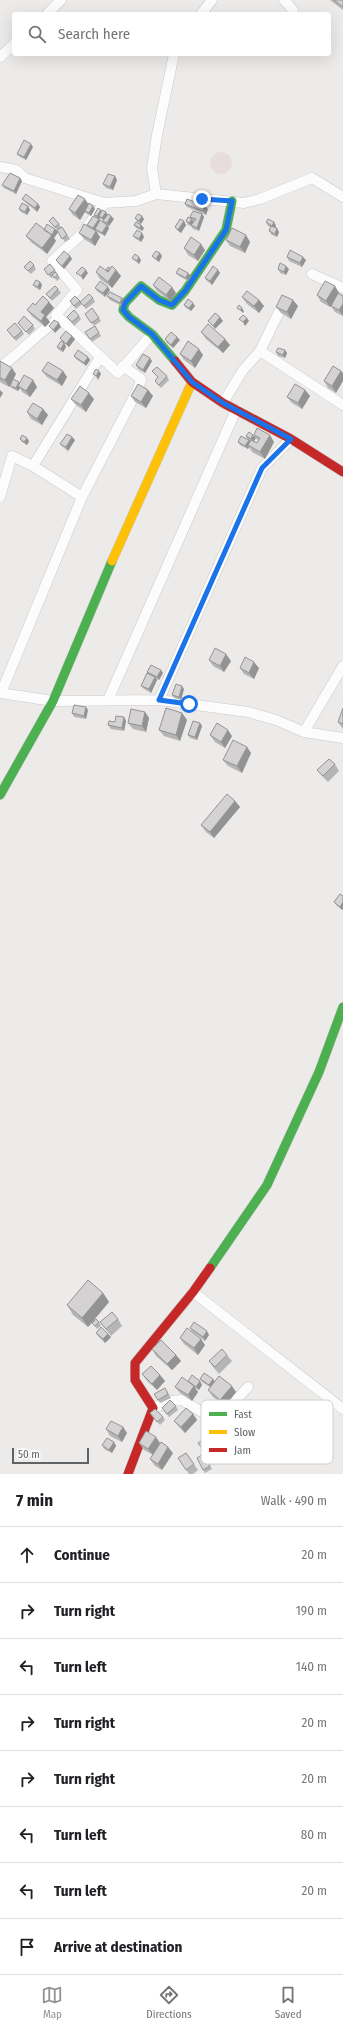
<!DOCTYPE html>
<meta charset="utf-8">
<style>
:root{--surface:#fff;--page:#f6f6f6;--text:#202124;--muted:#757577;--line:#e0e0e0;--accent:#919394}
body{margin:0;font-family:"Fira Sans Condensed",sans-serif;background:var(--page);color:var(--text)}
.scale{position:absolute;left:12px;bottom:10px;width:77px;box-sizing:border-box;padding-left:4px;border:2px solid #5f6366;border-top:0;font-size:11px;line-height:14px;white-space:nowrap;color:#5f6366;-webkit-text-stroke:3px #fff;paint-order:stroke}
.stop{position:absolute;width:12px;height:12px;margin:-9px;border:3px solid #1a73e8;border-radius:50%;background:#fff}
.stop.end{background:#1a73e8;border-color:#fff;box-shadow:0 1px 4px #0008}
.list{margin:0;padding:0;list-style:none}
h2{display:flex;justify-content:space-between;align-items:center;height:52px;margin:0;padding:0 16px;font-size:17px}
h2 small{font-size:13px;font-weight:400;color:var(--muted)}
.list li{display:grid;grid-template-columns:26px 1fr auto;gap:12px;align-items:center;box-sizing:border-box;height:56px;padding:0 16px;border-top:1px solid var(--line)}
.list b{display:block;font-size:15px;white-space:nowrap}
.list em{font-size:13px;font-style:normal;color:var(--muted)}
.icon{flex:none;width:22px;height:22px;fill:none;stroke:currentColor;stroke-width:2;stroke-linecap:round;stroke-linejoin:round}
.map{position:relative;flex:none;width:343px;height:1474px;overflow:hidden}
.search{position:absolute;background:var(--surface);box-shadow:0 4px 16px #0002;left:12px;right:12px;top:12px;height:44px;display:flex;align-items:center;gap:10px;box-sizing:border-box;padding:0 14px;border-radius:4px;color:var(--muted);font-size:15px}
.sheet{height:500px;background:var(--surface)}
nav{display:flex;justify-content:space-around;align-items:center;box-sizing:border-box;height:56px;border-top:1px solid var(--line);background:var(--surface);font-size:11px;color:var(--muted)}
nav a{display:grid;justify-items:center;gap:2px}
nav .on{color:var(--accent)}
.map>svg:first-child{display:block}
</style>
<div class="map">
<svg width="343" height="1474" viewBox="0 0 343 1474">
<rect width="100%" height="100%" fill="#edebe9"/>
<path fill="#e8ddde" d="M210 163a11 11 0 1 1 22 0a11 11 0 1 1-22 0Z"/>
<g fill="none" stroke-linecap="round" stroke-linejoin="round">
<g stroke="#cac9c9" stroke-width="11">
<path id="street" d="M284 0 293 10
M47 14 61 0
M201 14 212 0
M0 57 14 44
M0 167 16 170 25 178 104 203 136 201 156 194 152 168 157 135 174 54
M156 194 244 203 260 199 312 178 343 197
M103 205 82 234 52 261 77 290 56 315 118 373 152 334
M312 274 343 288
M279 312 260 351 343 405
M0 367C21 353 37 333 59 319
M223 403 243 370 260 351
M33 466 100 357
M0 497 12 456 33 466 82 497
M0 693 53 701 159 700 248 712 276 720 304 732 343 738
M1 693 82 497 139 387 141 379 123 366
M108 700 236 410
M159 700 262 468 291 439
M304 732 343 666
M193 1292 343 1409
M153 1408 172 1401 182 1400 217 1421 248 1387"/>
</g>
<g stroke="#c8c8c8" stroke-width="10">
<path id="fast" d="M175 361 152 334 129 317 123 310 125 303 141 286 159 300 172 305 185 291 226 230 232 201
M0 795 53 701 112 561
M210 1268 267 1185 319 1072 343 1007"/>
</g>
<g stroke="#c8c8c8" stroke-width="10">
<path id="slow" d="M112 561 192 382"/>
</g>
<g stroke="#c8c8c8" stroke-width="10">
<path id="jam" d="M175 361 192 382 223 403 291 439 343 472
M128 1474 153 1408 135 1380V1363L193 1292 210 1268"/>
</g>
<use href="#street" stroke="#fcfcfc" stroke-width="10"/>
<use href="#fast" stroke="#4caf50" stroke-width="9"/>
<use href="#slow" stroke="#ffc107" stroke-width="9"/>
<use href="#jam" stroke="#c62828" stroke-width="9"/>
</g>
<path fill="#b6b5b5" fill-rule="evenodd" d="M330 0H343V10Z
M33 147 26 160 20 157 17 154Z
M115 176 117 180 113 190 106 188 103 184Z
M20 178 22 181 16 194 4 188 2 185Z
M22 199 38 204 40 207 37 212 25 202Z
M89 204 93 206 95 209 91 216 87 214 85 212 80 220 73 215 69 209Z
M185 204 208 209 206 215 187 207Z
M28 206 30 210 27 215 21 212 19 209Z
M102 211 106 212 107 215 114 219 109 226H108L109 228 105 236 97 232 96 230V231L100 237 95 246 84 239 79 233 89 227 87 225 96 218 94 215ZM100 218 104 221 105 223 100 221 99 219V220Z
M202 214 204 217 199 231 193 229 191 226 188 225 186 221 193 222 194 221 190 217Z
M135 218 144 219 141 224 137 222Z
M49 221 59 224 61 227 60 229 62 227 70 239 65 242 57 230Z
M184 221 186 225 181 233 177 230 175 227Z
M266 222H274L276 226 275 228 279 232 277 237 272 235 269 231 271 227 268 226Z
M134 225H141L144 228 142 231 136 228Z
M55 229 58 232 54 238 56 241 47 254 31 242 26 236 44 230Z
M142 233 144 237 141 242 136 239 133 236Z
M226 240 250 242 245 253 230 246Z
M184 248 205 250 198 261 188 255Z
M70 256 72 259 64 269 58 263 56 260Z
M152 256H162L159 262 155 259Z
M287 257 306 260 302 267 289 261Z
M132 258 141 260 139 264 135 261Z
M34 265 36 269 31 274 24 267Z
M110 268 116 270 121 276 112 288 100 279 96 272 106 271Z
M44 269 55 270 60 278 57 281 53 276 51 278Z
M278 269H289L286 275 280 273Z
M218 270 220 273 212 285 207 281 205 278Z
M176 273 191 276 188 281 179 276Z
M40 282 42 285 40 290 36 288 33 285Z
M153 285 176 293 170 301 157 291Z
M95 288 110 290 105 297 97 291Z
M58 289 61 293 52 301 46 294Z
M338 293 343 296V316L335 312 331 306 330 307 321 302 317 295 339 293Z
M107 296 122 298 124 302 122 306 110 300Z
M242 297 259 300 264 306 259 313 247 304Z
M93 298 95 302 86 309 80 302Z
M70 301H80L82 304 76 309Z
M49 302 54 308 46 317 50 322 45 327 32 316 27 310 35 305Z
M184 305 195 306 191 311 186 308Z
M298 306 291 319 281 313 276 307Z
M92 308 101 321 94 326 85 314Z
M79 316 81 319 74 326 67 317Z
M18 323 33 325 35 329 29 335Z
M95 326 101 336 92 342 85 332Z
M22 331 24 334 16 341 9 333Z
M201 332 230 345 223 353 206 339Z
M72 336 75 339 69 347 63 342 60 338Z
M165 339 180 340 173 348 167 343Z
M64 343 66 347 63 352 59 350 57 347Z
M285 350 287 353 285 358 278 356 276 352Z
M180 354 203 355 195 368 184 360Z
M74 356 88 357 90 360 86 366 76 359Z
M0 361 16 374 9 387 0 382Z
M152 361 145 373 138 369 136 365Z
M42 371H63L67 377 62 386 47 377Z
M152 371 167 376 169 380 161 388 157 384 155 381 158 377Z
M341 371 336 393 328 388 324 381Z
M19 383 37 387 30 397 22 392 20 388 18 391 13 389 10 386Z
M148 390 153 396 146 408 135 402 131 396Z
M305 390 310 396 302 409 292 403 287 397Z
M71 399H94L86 412 76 405Z
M43 409 48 415 42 425 31 419 27 412Z
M253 435 256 438 254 441 257 443 258 441 254 435 274 442 265 459 252 452 249 447 248 449 240 445 238 442 249 440 250 442V441L248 440 246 436Z
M72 437 75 440 68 451 63 447 60 444Z
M20 439 29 441 27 445 22 442Z
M209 660 231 661 224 672 213 666Z
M240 668H259L254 679 244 674Z
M147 672 163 673 159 680 156 679 157 680 151 693 144 689 141 686 148 674Z
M184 689 181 700 174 698 172 695Z
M343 708V729L338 722Z
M88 710 86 719 74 717 72 713Z
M145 712 149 718 146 732 133 729 128 723Z
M182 713 187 720 180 741 164 736 159 730Z
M124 717 126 721 124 731 111 729 108 725Z
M200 723 202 726 197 740 190 738 188 735Z
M210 735 232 736 225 748 215 742Z
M247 747 251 753 242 773 228 766 223 760Z
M335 764 339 771 328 782 322 776 317 770Z
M235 801 240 807 214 838 206 832 201 825Z
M340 894 342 910 336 905 334 902Z
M103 1293 109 1302 94 1320 99 1322 101 1326 97 1329 92 1323 88 1327 73 1315 67 1305Z
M118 1319 122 1326 111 1336 100 1322Z
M190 1328 209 1335 205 1341 192 1331Z
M96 1333 108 1334 111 1337 105 1343 98 1336Z
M180 1338 205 1345 198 1355 184 1344Z
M152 1349 176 1355 181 1361 172 1370 156 1356Z
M227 1355 232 1361 219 1374 213 1367 209 1361Z
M142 1374 160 1375 165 1381 157 1390 147 1381Z
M200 1379H213L215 1382 236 1392 225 1406 213 1397 208 1390 210 1387 202 1382Z
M188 1381H200L202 1385 199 1390 195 1387 198 1392 192 1401 180 1393 175 1387 190 1383Z
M167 1391 171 1398 160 1403 158 1400Z
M176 1406 178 1410 169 1417 162 1408Z
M264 1407 266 1410 284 1422 273 1437 262 1429 260 1426 259 1427 249 1420 245 1414Z
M193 1414 197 1420 185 1433 179 1427 174 1421Z
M152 1416 163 1417 165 1420 160 1425Z
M225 1417 240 1418 235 1426 228 1421Z
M123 1427 127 1433 122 1442 110 1436 106 1429Z
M225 1428 227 1432 222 1437 215 1429Z
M204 1435 221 1441 226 1448 219 1453Z
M205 1438 221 1460 214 1465 198 1443Z
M114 1442 116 1446 112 1453 104 1449 102 1445Z
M139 1443H160L153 1455 144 1450Z
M173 1453 162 1470 155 1466 150 1459Z
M186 1453 198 1470 193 1474H189L178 1458Z
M203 1454 212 1469 205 1473 203 1470Z"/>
<path fill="#949393" d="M31 144 33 147 26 160 24 157Z
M115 176 117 180 113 190 110 187Z
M20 178 22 181 16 194 14 191Z
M85 199 89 205 80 220 75 213Z
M38 204 40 207 37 212 35 208Z
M28 206 30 210 27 215 25 212Z
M93 206 95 209 91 216 89 213Z
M205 206 208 209 206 215 203 211Z
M101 210 103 213 99 216 100 218 99 220 97 216Z
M106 212 108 216 105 222 102 218Z
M202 214 204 217 199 231 197 228Z
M111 216 114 219 109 226 107 223Z
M142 216 144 219 141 224 139 221Z
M99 219 101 222 95 229 96 230 95 231 93 228Z
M192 219 194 222 191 225 189 223Z
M184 221 186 225 181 233 178 230Z
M274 222 276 226 274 229 272 226Z
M107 225 109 228 105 236 102 233Z
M141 225 144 228 142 231 140 228Z
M277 228 279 232 277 237 275 234Z
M55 229 58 232 54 238 52 235Z
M96 231 100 237 95 246 91 240Z
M142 233 144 237 141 242 139 239Z
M52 235 56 241 47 254 42 248Z
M246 235 250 242 245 253 240 247Z
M201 244 205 250 198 261 194 255Z
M160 253 162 256 159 262 156 259Z
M70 256 72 259 64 269 62 266Z
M139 257 141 260 139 264 137 261Z
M303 257 306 260 302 267 300 263Z
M286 266 289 269 286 275 284 272Z
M86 270 88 273 83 280 81 276Z
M116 270 121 276 112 288 108 282Z
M218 270 220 273 212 285 210 281Z
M188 273 191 276 188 281 186 278Z
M40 282 42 285 40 290 38 287Z
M335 286 339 293 330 307 326 301Z
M108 287 110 290 105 297 103 293Z
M172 287 176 293 170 301 166 295Z
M122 298 124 302 122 306 120 303Z
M259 300 264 306 259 313 254 306Z
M293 300 298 306 291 319 287 312Z
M49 302 54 308 46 317 50 322 45 327 41 321V312Z
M193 303 195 306 191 311 189 308Z
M343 304V316L339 310Z
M242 308 244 311 243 313 240 310Z
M220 317 223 321 215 329 213 326Z
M247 318 249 321 245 326 243 322Z
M59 323 61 327 55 333 53 330Z
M72 336 75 339 69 347 66 344Z
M177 337 180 340 173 348 171 345Z
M225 339 230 345 223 353 218 347Z
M64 343 66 347 63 352 61 349Z
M199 349 203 355 195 368 191 361Z
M285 350 287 353 285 358 283 355Z
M88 357 90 360 86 366 84 363Z
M150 358 152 361 145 373 143 370Z
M12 368 16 374 9 387 5 380Z
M63 371 67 377 62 386 57 380Z
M99 371 101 374 98 380 96 376Z
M341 371 343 373V381L336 393 332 386Z
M33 380 37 387 30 397 26 391Z
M19 382 21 385 18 386 20 388 18 391 16 388Z
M0 390 3 393 0 398Z
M148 390 153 396 146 408 141 402Z
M305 390 310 396 302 409 298 403Z
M89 393 94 399 86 412 81 405Z
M43 409 48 415 42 425 37 419Z
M253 435 256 438 253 442 251 439Z
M270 435 274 442 265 459 260 452Z
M72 437 75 440 68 451 66 447Z
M27 438 29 441 27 445 24 442Z
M249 440 251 443 248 445 249 447 248 449 245 446Z
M226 654 231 661 224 672 220 666Z
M254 662 259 668 254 679 249 673Z
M161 670 163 673 159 680 157 677Z
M155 677 157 680 151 693 149 689Z
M182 686 184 689 181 700 179 697Z
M86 707 88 710 86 719 84 716Z
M145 712 149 718 146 732 142 726Z
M182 713 187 720 180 741 176 735Z
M124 717 126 721 124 731 122 728Z
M200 723 202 726 197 740 195 737Z
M228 730 232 736 225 748 221 742Z
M247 747 251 753 242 773 237 766Z
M235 801 240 807 214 838 210 832Z
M343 902V909L342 910 340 907Z
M103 1293 109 1302 88 1327 82 1318Z
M207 1331 209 1335 205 1341 203 1337Z
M108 1334 111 1337 105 1343 103 1339Z
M201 1339 205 1345 198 1355 194 1348Z
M176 1355 181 1361 172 1370 167 1364Z
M160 1375 165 1381 157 1390 152 1384Z
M213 1379 215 1382 211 1388 209 1385Z
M200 1381 202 1385 199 1390 196 1387Z
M194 1386 198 1392 192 1401 188 1395Z
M232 1386 236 1392 225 1406 220 1400Z
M264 1407 268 1413 258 1422 260 1426 259 1427 255 1421Z
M193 1414 197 1420 185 1433 181 1427Z
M238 1415 240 1418 235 1426 233 1422Z
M279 1415 284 1422 273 1437 269 1430Z
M123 1427 127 1433 122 1442 118 1436Z
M156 1437 160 1443 153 1455 148 1449Z
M114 1442 116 1446 112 1453 109 1450Z
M168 1447 173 1453 162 1470 158 1464Z"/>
<path fill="#d4d2d2" stroke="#949393" d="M334 0H343V7Z
M24 140 31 144 24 157 17 154Z
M10 173 20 178 14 191 2 185Z
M108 174 115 176 110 187 103 184Z
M26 194 38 204 35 208 22 199Z
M78 195 85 199 75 213 69 209Z
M187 199 205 206 203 211 185 204Z
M22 203 28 206 25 212 19 209Z
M89 203 93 206 89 213 85 211Z
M98 208 101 210 97 216 94 215Z
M102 210 106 212 102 218 99 216Z
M193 211 202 214 197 228 191 225 196 219 190 217Z
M108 214 111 216 107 223 103 221Z
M138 214 142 216 139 221 135 218Z
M93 216 99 219 93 228 87 225Z
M53 217 59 224 55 227 49 221Z
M188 217 192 219 189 223 186 221Z
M180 219 184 221 178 230 175 227Z
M268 219 274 222 272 226 266 222Z
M100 220 107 225 102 233 95 229Z
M136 222 141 225 140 228 134 225Z
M36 223 52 235 42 248 26 236Z
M47 224 55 229 52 235 44 230Z
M84 224 96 231 91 240 79 233Z
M271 226 277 228 275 234 269 231Z
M62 227 67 235 62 239 57 230Z
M232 228 246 235 240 247 226 240Z
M137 230 142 233 139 239 133 236Z
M191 237 201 244 194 255 184 248Z
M290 250 303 257 300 263 287 257Z
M64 251 70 256 62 266 56 260Z
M156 251 160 253 156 259 152 256Z
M135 254 139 257 137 261 132 258Z
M30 261 34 265 28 271 24 267Z
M280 263 286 266 284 272 278 269Z
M50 264 55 270 48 275 44 269Z
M100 266 108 272 112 266 116 270 108 282 96 272Z
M213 266 218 270 210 281 205 278Z
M82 267 86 270 81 276 76 273Z
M108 267 110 268 108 271 106 270Z
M179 268 188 273 186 278 176 273Z
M55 272 58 275 54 278 52 275Z
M159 277 172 287 166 295 153 285Z
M36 280 40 282 38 287 33 285Z
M100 281 108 287 103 293 95 288Z
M325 281 335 286 326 301 317 295Z
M55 286 58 289 50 298 46 294Z
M247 291 259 300 254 306 242 297Z
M110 292 122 298 120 303 107 296Z
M338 293 343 296V304L339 310 331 306Z
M89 294 93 298 84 306 80 302Z
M282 295 293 300 287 312 276 307Z
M43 296 49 302 41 312 45 315 41 321 27 310 33 303 35 305Z
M75 296 80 301 74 306 70 301Z
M188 299 193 303 189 308 184 305Z
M239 305 242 308 240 310 237 308Z
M92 308 99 318 91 323 85 314Z
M74 310 79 316 72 322 67 317Z
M215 313 220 317 213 326 208 321Z
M243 315 247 318 243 322 239 319Z
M24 316 33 325 26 332 18 323Z
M54 320 59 323 53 330 49 326Z
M15 323 22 331 14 338 7 330Z
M208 324 225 339 218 347 201 332Z
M95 326 99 333 90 339 85 332Z
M66 331 72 336 66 344 60 338Z
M171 332 177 337 171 345 165 339Z
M61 341 64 343 61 349 57 347Z
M188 341 199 349 191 361 180 354Z
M278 348 285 350 283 355 276 352Z
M78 350 88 357 84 363 74 356Z
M143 354 150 358 143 370 136 365Z
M0 361 12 368 5 380 0 378Z
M48 362 63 371 57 380 42 371Z
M333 366 341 371 332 386 324 381Z
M157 367 167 376 159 385 155 381 158 377 152 371Z
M96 369 99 371 96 376 93 374Z
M24 375 33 380 26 391 18 386Z
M13 379 19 382 16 388 10 386Z
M138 384 148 390 141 402 131 396Z
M295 384 305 390 298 403 287 397Z
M80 386 89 393 81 405 71 399Z
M33 403 43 409 37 419 27 412Z
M257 428 270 435 260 452 248 445 251 440 257 443 260 438 254 435Z
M249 432 253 435 251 439 246 436Z
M67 434 72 437 66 447 60 444Z
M22 435 27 438 24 442 20 439Z
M241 436 249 440 245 446 238 442Z
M215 648 226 654 220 666 209 660Z
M245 657 254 662 249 673 240 668Z
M151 665 161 670 157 677 147 672Z
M147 673 155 677 149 689 141 686Z
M176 684 182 686 179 697 172 695Z
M74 705 86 707 84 716 72 713Z
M166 708 182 713 176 735 159 730Z
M343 708V724L338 722Z
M131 709 145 712 142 726 128 723Z
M116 716 124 717 122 728 108 725 109 721 115 722Z
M193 721 200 723 195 737 188 735Z
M217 723 228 730 221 742 210 735Z
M233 740 247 747 237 766 223 760Z
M329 759 335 764 323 776 317 770Z
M227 794 235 801 210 832 201 825Z
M340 894 343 896V902L340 907 334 902Z
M88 1280 103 1293 82 1318 67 1305Z
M112 1312 118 1319 106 1329 100 1322Z
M96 1319 99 1322 95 1326 92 1323Z
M194 1322 207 1331 203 1337 190 1328Z
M101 1327 108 1334 103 1339 96 1333Z
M187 1328 201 1339 194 1348 180 1338Z
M161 1340 176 1355 167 1364 152 1349Z
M222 1349 227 1355 215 1367 209 1361Z
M151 1366 160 1375 152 1384 142 1374Z
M204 1373 213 1379 209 1385 200 1379Z
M192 1375 200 1381 196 1387 188 1381Z
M219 1376 232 1386 220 1400 208 1390Z
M182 1377 194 1386 188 1395 175 1387Z
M165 1388 168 1394 158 1400 154 1394Z
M170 1400 176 1406 167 1414 162 1408Z
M186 1408 193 1414 181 1427 174 1421Z
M155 1409 163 1417 157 1422 150 1413Z
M111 1421 123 1427 118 1436 106 1429Z
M146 1431 156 1437 148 1449 139 1443Z
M107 1438 114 1442 109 1450 102 1445Z
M205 1438 217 1454 210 1459 198 1443Z
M161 1442 168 1447 158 1464 150 1459Z
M186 1453 194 1464 186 1470 178 1458Z
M203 1454 210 1466 203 1470 197 1458Z"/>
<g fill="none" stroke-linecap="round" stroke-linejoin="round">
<path stroke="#1a73e8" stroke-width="5" d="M189 704 159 700 262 468 291 439 223 403 192 382 152 334 129 317 123 310 125 303 141 286 159 300 172 305 185 291 226 230 232 201 202 199"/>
</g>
<rect x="201" y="1400" width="132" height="64" rx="6" fill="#fff" stroke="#cfd0d1" stroke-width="1"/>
<rect x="209" y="1412" width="18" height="4" fill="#4caf50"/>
<rect x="209" y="1430" width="18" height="4" fill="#ffc107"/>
<rect x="209" y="1448" width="18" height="4" fill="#c62828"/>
<g font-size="11" fill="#5f6366">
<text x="234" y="1418">Fast</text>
<text x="234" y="1436">Slow</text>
<text x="234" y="1454">Jam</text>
</g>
</svg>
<div class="scale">50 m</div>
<div class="stop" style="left:189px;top:704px"></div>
<div class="stop end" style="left:202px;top:199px"></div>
<div class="search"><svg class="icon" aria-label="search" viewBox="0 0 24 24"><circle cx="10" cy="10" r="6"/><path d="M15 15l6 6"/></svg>Search here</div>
</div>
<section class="sheet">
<h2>7 min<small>Walk · 490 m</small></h2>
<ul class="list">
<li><svg class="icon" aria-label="ahead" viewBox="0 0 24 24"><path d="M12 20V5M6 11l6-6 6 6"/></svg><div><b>Continue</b></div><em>20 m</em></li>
<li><svg class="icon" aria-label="right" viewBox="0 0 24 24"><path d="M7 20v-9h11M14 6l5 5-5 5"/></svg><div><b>Turn right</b></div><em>190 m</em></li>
<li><svg class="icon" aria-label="left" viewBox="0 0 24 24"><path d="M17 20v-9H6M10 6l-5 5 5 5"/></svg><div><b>Turn left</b></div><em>140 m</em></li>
<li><svg class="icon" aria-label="right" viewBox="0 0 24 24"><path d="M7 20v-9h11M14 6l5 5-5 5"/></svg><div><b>Turn right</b></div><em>20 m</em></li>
<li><svg class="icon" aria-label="right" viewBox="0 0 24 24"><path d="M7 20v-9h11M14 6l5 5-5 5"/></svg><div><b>Turn right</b></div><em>20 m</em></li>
<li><svg class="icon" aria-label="left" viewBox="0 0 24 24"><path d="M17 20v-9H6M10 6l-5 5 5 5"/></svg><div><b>Turn left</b></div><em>80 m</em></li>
<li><svg class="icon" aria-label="left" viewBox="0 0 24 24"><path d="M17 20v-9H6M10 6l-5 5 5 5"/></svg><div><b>Turn left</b></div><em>20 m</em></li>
<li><svg class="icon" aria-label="arrive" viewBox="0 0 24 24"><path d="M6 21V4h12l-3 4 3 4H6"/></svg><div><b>Arrive at destination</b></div></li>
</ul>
</section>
<nav>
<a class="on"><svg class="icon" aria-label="map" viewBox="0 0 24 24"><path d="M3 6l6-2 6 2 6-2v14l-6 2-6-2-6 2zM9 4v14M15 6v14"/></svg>Map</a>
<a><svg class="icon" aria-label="directions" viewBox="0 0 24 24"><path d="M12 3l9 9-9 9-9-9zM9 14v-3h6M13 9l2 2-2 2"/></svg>Directions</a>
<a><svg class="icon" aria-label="saved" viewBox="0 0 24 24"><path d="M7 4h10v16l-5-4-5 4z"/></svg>Saved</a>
</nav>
